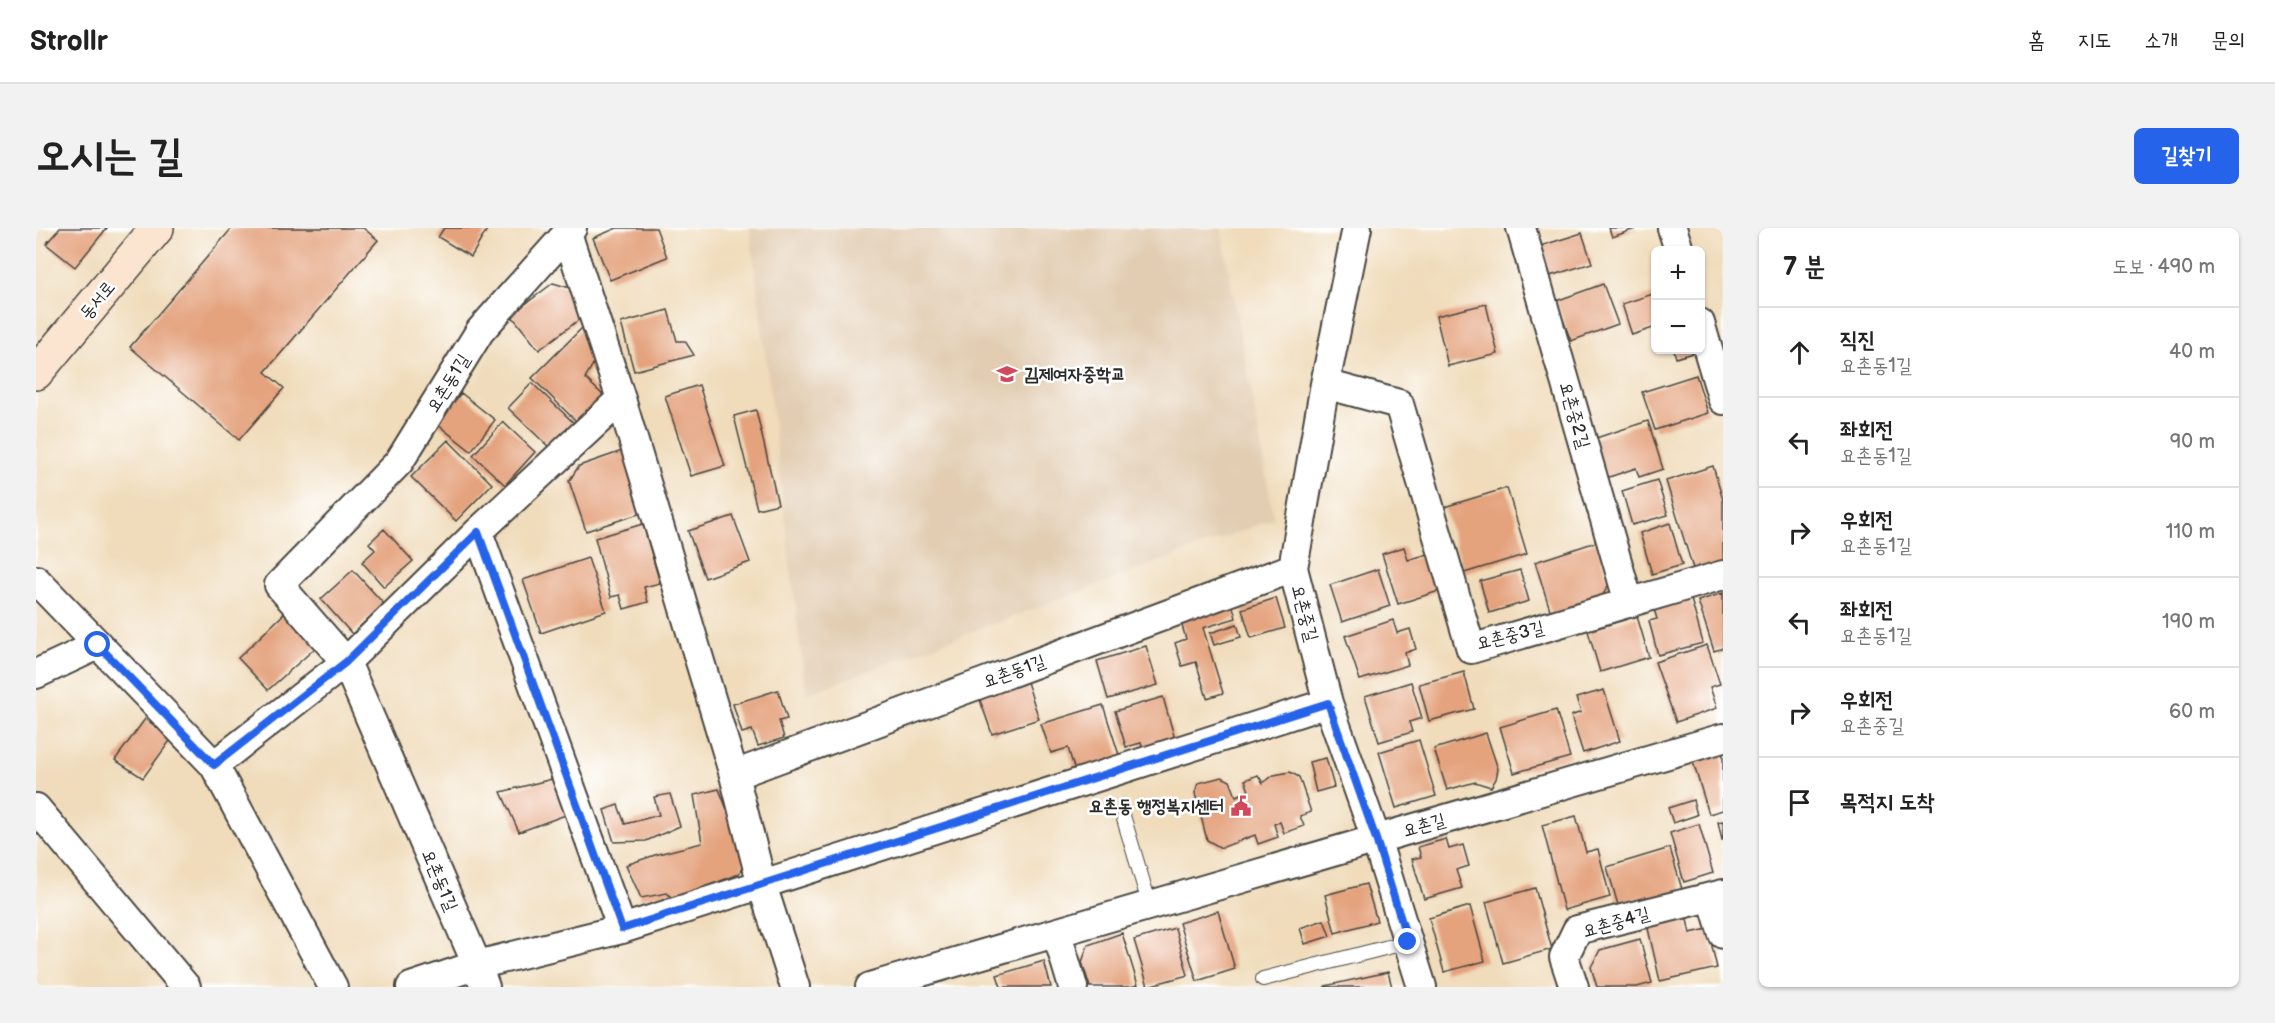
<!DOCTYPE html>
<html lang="ko">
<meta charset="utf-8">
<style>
:root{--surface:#fff;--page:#f2f2f2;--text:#222;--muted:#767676;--line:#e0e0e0;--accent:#2563eb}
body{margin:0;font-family:"Balsamiq Sans","Poor Story",sans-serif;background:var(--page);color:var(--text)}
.controls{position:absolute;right:18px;top:18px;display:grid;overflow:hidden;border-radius:9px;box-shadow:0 2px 4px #0004}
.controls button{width:54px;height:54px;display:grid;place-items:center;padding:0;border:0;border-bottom:2px solid var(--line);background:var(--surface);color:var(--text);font:30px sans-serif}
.stop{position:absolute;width:18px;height:18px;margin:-14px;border:4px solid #2563eb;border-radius:50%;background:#fff}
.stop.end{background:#2563eb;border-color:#fff;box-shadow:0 2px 6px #0008}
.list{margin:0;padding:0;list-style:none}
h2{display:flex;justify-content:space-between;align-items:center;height:78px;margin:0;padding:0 24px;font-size:26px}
h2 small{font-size:20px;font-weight:400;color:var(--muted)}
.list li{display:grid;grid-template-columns:39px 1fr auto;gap:18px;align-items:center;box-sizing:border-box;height:90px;padding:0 24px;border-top:2px solid var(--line)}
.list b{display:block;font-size:22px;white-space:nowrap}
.list p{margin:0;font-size:20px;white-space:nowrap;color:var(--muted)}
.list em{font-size:20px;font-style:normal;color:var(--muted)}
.icon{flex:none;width:33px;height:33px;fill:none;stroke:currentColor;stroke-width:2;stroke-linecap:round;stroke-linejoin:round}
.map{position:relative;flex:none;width:1687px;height:759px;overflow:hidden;border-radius:9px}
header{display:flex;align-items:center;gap:36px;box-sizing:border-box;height:84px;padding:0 30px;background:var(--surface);border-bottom:2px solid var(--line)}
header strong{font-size:28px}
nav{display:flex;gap:33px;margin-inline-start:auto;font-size:21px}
.intro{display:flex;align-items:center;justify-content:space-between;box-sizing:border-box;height:144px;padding:0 36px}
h1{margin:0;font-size:42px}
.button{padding:15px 27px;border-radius:9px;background:var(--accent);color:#fff;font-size:21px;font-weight:700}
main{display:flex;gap:36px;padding:0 36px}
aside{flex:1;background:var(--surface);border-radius:9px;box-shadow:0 2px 4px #0004}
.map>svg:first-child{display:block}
</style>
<header>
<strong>Strollr</strong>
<nav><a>홈</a><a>지도</a><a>소개</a><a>문의</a></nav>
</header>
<div class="intro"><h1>오시는 길</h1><a class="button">길찾기</a></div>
<main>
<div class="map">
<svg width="1687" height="759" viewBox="0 0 1687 759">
<rect width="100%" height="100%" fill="#fff"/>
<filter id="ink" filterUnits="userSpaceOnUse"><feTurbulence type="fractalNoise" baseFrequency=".0167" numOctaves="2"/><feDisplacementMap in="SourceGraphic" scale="12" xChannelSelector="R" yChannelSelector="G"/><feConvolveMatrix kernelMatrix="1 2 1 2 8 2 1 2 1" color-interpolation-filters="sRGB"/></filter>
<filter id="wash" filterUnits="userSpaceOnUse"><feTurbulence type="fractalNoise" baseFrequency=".008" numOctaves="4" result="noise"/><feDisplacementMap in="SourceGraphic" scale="24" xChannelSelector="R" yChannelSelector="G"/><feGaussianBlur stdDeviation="1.35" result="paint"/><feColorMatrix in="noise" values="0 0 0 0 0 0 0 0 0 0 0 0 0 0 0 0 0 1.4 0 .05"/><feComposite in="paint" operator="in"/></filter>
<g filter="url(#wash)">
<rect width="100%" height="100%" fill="#f0dcbb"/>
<path fill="#e2cdb2" d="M714 0H1185L1238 291 770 466Z"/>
<g id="blocks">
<path fill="#e4a27d" d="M24 0H71L39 39 10 16Z
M196 0H327L342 12 229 144 248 160 203 212 94 119Z
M408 0H452L435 29 402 9Z
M581 0H620L631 29 574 52 557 10Z
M1573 0H1602L1576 9Z
M1546 5 1556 35 1507 50 1498 20Z
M517 55 541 62 549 87 503 122 475 87Z
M1567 56 1582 96 1535 113 1520 73Z
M1620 65V99L1596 107 1586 76Z
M1450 76 1462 126 1412 138 1400 88Z
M632 82 641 113H649L658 127 598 143 585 95Z
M549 97 559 133 549 150 569 169 542 195 496 150Z
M1638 122H1659L1660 124 1640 130Z
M1660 147 1672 185 1619 202 1606 164Z
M496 155 540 197 516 222 472 180Z
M663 157 689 238 655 248 629 168Z
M425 165 459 192 435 223 401 196Z
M720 182 742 276 721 281 698 188Z
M1612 193 1627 241 1603 249 1600 240 1570 250 1557 211Z
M467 194 499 224 469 257 437 227Z
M412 212 456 256 420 293 375 249Z
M592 221 612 283 550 303 533 253 543 238Z
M1677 238 1687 272V338L1659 347 1630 253Z
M1621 252 1632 287 1596 297 1586 263Z
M1471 260 1491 326 1428 345 1408 279Z
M697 288 714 334 669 350 652 303Z
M1634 295 1646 337 1616 346 1604 305Z
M607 296 624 355 608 359 612 374 588 381 584 367 575 369 559 310Z
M348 301 377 333 348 359 326 334 339 322 333 315Z
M1560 314 1573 356 1564 372 1516 388 1499 334Z
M1368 319 1372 332 1392 326 1403 363 1362 376 1346 326Z
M552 330 570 383 505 405 487 352Z
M1342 341 1354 378 1306 394 1294 357Z
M317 342 348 376 316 406 285 371Z
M1484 342 1493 373 1453 385 1444 353Z
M1687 365V420L1678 423 1662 373Z
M1240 370 1249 400 1215 410 1206 381Z
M1655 371 1667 415 1622 427 1613 393 1621 391 1618 381Z
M1196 375 1200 390 1167 400 1187 465 1171 470 1160 434 1146 438 1139 415 1150 411 1144 391Z
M253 381 286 414 232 462 202 430Z
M1601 388 1613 429 1564 444 1552 403Z
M1357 392 1361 405 1374 401 1380 421 1369 425 1372 437 1324 452 1309 408Z
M1201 396 1205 409 1178 417 1174 405Z
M1671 417 1684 456 1674 459 1681 480 1640 494 1619 434Z
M1110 418 1122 457 1072 471 1061 433Z
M1428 444 1438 481 1393 493 1383 456Z
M990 451 1003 491 956 506 942 466Z
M1375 454 1386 490 1373 494 1376 504 1343 514 1329 468Z
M742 462 751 491 743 493 748 510 722 518 716 502 706 505 697 476Z
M1568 462 1584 513 1547 525 1535 488 1545 484 1540 470Z
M1127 469 1140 515 1108 524 1105 515 1090 519 1079 483Z
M1067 477 1084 530 1039 543 1032 520 1015 525 1005 496Z
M1520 482 1534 529 1478 545 1464 499Z
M109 491 136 510 107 550 79 532Z
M1450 505 1462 541 1460 551 1455 559 1439 554 1411 562 1398 521Z
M1383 512 1400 568 1360 580 1343 524Z
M1687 525V582L1673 586 1657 534Z
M1290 530 1298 559 1280 564 1273 534Z
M1254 544 1263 549 1275 584 1264 588 1268 598 1248 605 1244 594 1238 596 1242 609 1222 616 1219 607 1185 620 1171 612 1159 565 1162 555 1186 549 1194 553 1200 568 1213 563 1209 552 1222 547 1227 555 1238 547Z
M520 550 535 585 483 604 465 564Z
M683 561 710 630 703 646 637 671 631 665 605 670 590 637 622 626 666 615 658 567Z
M634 566 644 598 610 613 578 614 568 582 582 577 589 596 623 587 618 569Z
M1657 572 1661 587 1637 595 1632 580Z
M1540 588 1550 624 1562 621 1574 669 1528 682 1506 597Z
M1687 593V612H1686L1682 594Z
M1663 596 1677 645 1648 654 1634 605Z
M1410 611 1413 621 1427 617 1433 638 1420 642 1426 660 1388 671 1376 631 1385 629 1382 619Z
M1634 620 1647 665 1611 675 1610 669 1582 677 1571 639Z
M1330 656 1341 693 1299 705 1289 667Z
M1499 660 1516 721 1467 735 1450 674Z
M1434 678 1449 733 1408 744 1393 690Z
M1182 683 1199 741 1161 753 1143 695Z
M1650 687 1654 705 1672 701 1681 740 1624 753 1611 696Z
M1288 692 1294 708 1269 716 1264 700Z
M1139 700 1152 747 1112 758 1098 712Z
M1086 705 1102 757 1094 759H1054L1046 734 1052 717Z
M1604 711 1616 755 1601 759H1561L1555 739 1564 722Z
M1008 733 1015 759H965L961 747Z
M1352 744 1356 759H1289V758Z"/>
</g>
</g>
<g filter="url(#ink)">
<use href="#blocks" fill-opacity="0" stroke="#494641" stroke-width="1.5"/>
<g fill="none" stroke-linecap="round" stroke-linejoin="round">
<g stroke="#494641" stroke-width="16">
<path id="service" d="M1088 591 1114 678
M1227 751 1372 714"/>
</g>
<g stroke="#494641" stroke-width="32">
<path id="minor" d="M1321 0 1289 156 1257 340 1292 475 1340 611 1386 759
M1485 0 1593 375
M1636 0 1643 22
M531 5 585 171 698 547 726 657 759 759
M1664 95 1687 172
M1289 156 1363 176 1435 421 1687 347
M442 304 586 701
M0 352 178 537 297 759
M0 446 62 417
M178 537 310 434 442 304 585 171
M698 547 1257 340
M0 580 150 759
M1676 669 1687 706
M1021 706 1037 759
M375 759 441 737 586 701 1292 475
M449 759 441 737 310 434 243 357 363 234 444 103 536 0
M834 759 1687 510
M1538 759 1528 729 1541 702 1687 666"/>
</g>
<g stroke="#494641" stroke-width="36">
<path id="secondary" d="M0 145 121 0"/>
</g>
<use href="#service" stroke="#fff" stroke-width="14"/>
<use href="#minor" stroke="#fff" stroke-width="28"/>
<use href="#secondary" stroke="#fce5d0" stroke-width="33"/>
</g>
</g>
<g fill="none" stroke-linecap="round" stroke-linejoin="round" filter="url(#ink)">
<path stroke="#2563eb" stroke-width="8" d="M62 417 178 537 310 434 442 304 586 701 1292 475 1340 611 1372 714"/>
</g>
<defs>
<g id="school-bare" transform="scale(1.62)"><path d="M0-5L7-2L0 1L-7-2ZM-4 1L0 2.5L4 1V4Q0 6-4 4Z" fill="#d1495b" stroke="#fff" stroke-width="2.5" paint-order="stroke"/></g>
<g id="civic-bare" transform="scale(1.62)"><path d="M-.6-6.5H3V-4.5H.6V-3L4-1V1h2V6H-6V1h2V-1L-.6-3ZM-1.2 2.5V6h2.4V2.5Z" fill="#d1495b" stroke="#fff" stroke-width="2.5" paint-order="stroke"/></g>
</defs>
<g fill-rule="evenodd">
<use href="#school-bare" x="971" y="146"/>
<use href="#civic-bare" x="1205" y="578"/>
</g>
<g text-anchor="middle" stroke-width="5" stroke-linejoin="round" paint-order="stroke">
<g font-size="18" fill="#2b2b2b" stroke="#fff">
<text transform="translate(61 72) rotate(-50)" y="6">동서로</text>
<text transform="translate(412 155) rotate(-58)" y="6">요촌동1길</text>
<text transform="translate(1539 187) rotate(74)" y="6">요촌중2길</text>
<text transform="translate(1269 385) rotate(75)" y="6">요촌중길</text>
<text transform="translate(1474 407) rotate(-14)" y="6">요촌중3길</text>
<text transform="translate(978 443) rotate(-20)" y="6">요촌동1길</text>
<text transform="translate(1388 597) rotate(-16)" y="6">요촌길</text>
<text transform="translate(404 652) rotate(67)" y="6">요촌동1길</text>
<text transform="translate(1580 694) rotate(-16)" y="6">요촌중4길</text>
</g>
<g font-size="18" font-weight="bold" fill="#2b2b2b" stroke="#fff" text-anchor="start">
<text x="988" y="152">김제여자중학교</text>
<text x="1188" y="584" text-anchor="end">요촌동 행정복지센터</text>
</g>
</g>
</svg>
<div class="controls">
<button>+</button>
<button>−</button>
</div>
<div class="stop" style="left:62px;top:417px"></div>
<div class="stop end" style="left:1372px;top:714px"></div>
</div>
<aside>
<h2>7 분<small>도보 · 490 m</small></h2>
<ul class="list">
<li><svg class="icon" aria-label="ahead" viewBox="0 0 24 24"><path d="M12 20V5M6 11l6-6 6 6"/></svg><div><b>직진</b><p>요촌동1길</p></div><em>40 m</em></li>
<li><svg class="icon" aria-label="left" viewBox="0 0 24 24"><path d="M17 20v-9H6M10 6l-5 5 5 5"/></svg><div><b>좌회전</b><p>요촌동1길</p></div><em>90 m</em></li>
<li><svg class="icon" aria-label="right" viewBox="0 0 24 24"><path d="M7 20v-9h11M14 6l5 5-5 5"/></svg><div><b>우회전</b><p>요촌동1길</p></div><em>110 m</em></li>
<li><svg class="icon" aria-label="left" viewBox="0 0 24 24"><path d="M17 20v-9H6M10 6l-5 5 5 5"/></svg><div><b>좌회전</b><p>요촌동1길</p></div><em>190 m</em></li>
<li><svg class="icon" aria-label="right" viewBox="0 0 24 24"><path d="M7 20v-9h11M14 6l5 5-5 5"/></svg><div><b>우회전</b><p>요촌중길</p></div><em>60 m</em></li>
<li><svg class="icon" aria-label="arrive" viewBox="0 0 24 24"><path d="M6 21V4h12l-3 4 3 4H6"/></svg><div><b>목적지 도착</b></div></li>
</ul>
</aside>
</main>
